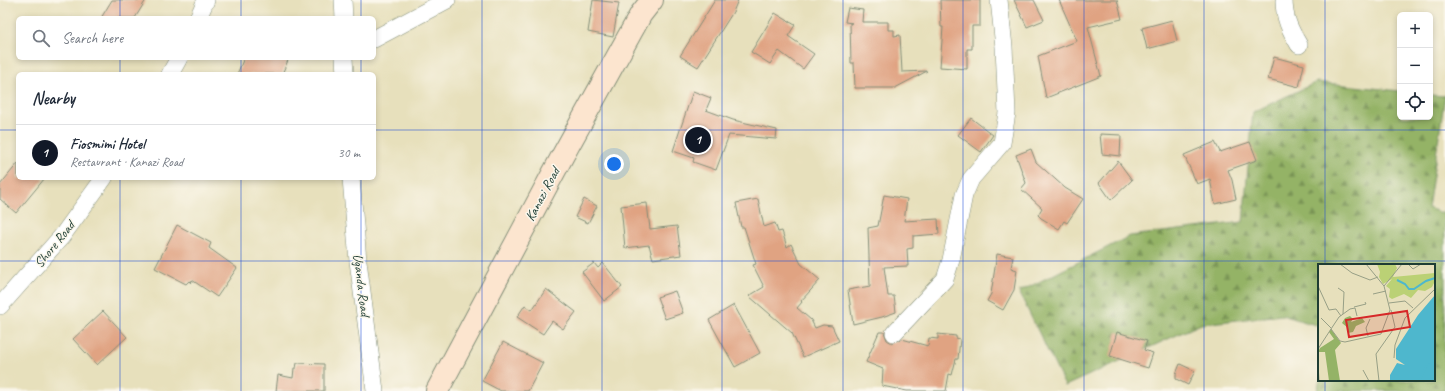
<!DOCTYPE html>
<meta charset="utf-8">
<style>
:root{--surface:#fff;--page:#f2f2f3;--text:#1f2937;--muted:#747a83;--line:#e0e1e3;--accent:#111827}
body{margin:0;font-family:Caveat,sans-serif;background:var(--page);color:var(--text)}
.controls{position:absolute;right:12px;top:12px;display:grid;overflow:hidden;border-radius:6px;box-shadow:0 2px 6px #0003}
.controls button{width:36px;height:36px;display:grid;place-items:center;padding:0;border:0;border-bottom:1px solid var(--line);background:var(--surface);color:var(--text);font:20px sans-serif}
.you{position:absolute;left:614px;top:164px;width:14px;height:14px;margin:-10px;border:3px solid #fff;border-radius:50%;background:#1a73e8;box-shadow:0 0 0 6px #1a73e833}
.badge{display:grid;place-items:center;width:26px;height:26px;border-radius:50%;background:var(--accent);color:#fff;font-size:13px;font-weight:700}
.pin{position:absolute;translate:-50% -50%;border:2px solid #fff;box-shadow:0 1px 4px #0006}
.list{margin:0;padding:0;list-style:none}
h2{display:flex;justify-content:space-between;align-items:center;height:52px;margin:0;padding:0 16px;font-size:17px}
h2 small{font-size:13px;font-weight:400;color:var(--muted)}
.list li{display:grid;grid-template-columns:26px 1fr auto;gap:12px;align-items:center;box-sizing:border-box;height:56px;padding:0 16px;border-top:1px solid var(--line)}
.list b{display:block;font-size:15px;white-space:nowrap}
.list p{margin:0;font-size:13px;white-space:nowrap;color:var(--muted)}
.list em{font-size:13px;font-style:normal;color:var(--muted)}
.icon{flex:none;width:22px;height:22px;fill:none;stroke:currentColor;stroke-width:2;stroke-linecap:round;stroke-linejoin:round}
.map{position:relative;flex:none;width:1445px;height:391px;overflow:hidden}
.search{position:absolute;background:var(--surface);box-shadow:0 2px 6px #0003;left:16px;top:16px;width:360px;height:44px;display:flex;align-items:center;gap:10px;box-sizing:border-box;padding:0 14px;border-radius:6px;color:var(--muted);font-size:15px}
.panel{position:absolute;background:var(--surface);box-shadow:0 2px 6px #0003;left:16px;top:72px;width:360px;height:108px;border-radius:6px}
.map>svg:first-child{display:block}
</style>
<div class="map">
<svg width="1445" height="391" viewBox="0 0 1445 391">
<defs>
<pattern id="forest-firs" width="22" height="20" patternUnits="userSpaceOnUse"><rect width="22" height="20" fill="#94b366"/><path d="M5 1l3.5 6h-7zM16 11l3.5 6h-7z" fill="#789355"/></pattern>
</defs>
<rect width="100%" height="100%" fill="#fbf7ec"/>
<filter id="ink" filterUnits="userSpaceOnUse"><feTurbulence type="fractalNoise" baseFrequency=".025" numOctaves="2"/><feDisplacementMap in="SourceGraphic" scale="8" xChannelSelector="R" yChannelSelector="G"/><feConvolveMatrix kernelMatrix="1 2 1 2 8 2 1 2 1" color-interpolation-filters="sRGB"/></filter>
<filter id="wash" filterUnits="userSpaceOnUse"><feTurbulence type="fractalNoise" baseFrequency=".012" numOctaves="4" result="noise"/><feDisplacementMap in="SourceGraphic" scale="16" xChannelSelector="R" yChannelSelector="G"/><feGaussianBlur stdDeviation="0.9" result="paint"/><feColorMatrix in="noise" values="0 0 0 0 0 0 0 0 0 0 0 0 0 0 0 0 0 1.4 0 .05"/><feComposite in="paint" operator="in"/></filter>
<g filter="url(#wash)">
<rect width="100%" height="100%" fill="#e7e0bc"/>
<path fill="url(#forest-firs)" stroke="#5a784d" d="M1317 82 1400 91V117H1430V95L1445 96 1428 208 1445 214V391H1317L1320 380H1434V265H1319V326L1282 315 1201 324 1065 386 1019 292 1130 236 1243 222 1253 112Z"/>
<g id="blocks">
<path fill="#e0a382" d="M112 0H146L135 18H101Z
M593 0 619 3 613 37 588 32Z
M715 0H738L733 12 698 67 680 56Z
M940 0H980V26H972V49H967V69L940 67 943 27H941Z
M1014 0H1034L1044 20 1027 27Z
M1059 0H1117L1122 19 1088 27 1101 76 1046 98 1038 56 1077 41Z
M848 8 863 10 862 22H888V30H894V36L900 35 902 72 927 71 895 88H855L854 63H851L850 23H852L845 22Z
M775 13 795 25 788 36 814 54 803 69 779 51 770 64 751 52Z
M1172 20 1177 41 1147 49 1142 28Z
M1274 57 1304 65 1299 87 1268 79Z
M244 58H289L282 74H237Z
M693 91 711 98 706 110 733 120 777 130 776 139 729 135 716 170 693 162 694 158 673 151Z
M971 118 993 135 981 152 958 135Z
M1100 134 1121 135 1120 156 1102 154Z
M1215 142 1220 152 1250 142 1257 160 1228 170 1232 180 1236 199 1215 204 1210 179 1197 184 1184 155Z
M1031 149 1036 162 1065 188 1083 199 1067 223 1064 221 1059 229 1041 218 1038 215 1042 208 1021 189 1026 183 1016 155Z
M1118 161 1132 180 1111 200 1099 183Z
M18 163V178H45L16 213 0 199V185Z
M884 195 907 199 904 221 938 219 939 234 913 236V248L907 249 908 266 884 267 888 296H894L896 312 882 317 853 324 848 290 870 286 868 228 878 226Z
M584 199 597 206 588 223 575 217Z
M758 199 764 227 775 223 778 232 782 231 787 247 791 244 801 264 820 280 801 301 802 302 797 308 811 320 815 328 823 325 832 326 839 341 803 357 792 333 749 296 764 287 753 265 756 264 744 227H741L736 203Z
M647 203 650 229 677 226 681 255 653 259 649 245 625 248 621 206Z
M177 225 211 243 209 248 237 268 217 297 192 280 191 283 189 281 186 284 155 268Z
M997 254 1013 257 1011 268 1017 270 1014 290 1003 310 987 301 991 294Z
M594 263 598 268 603 263 622 287 604 301 582 272Z
M546 289 576 312 563 329 552 321 543 334 517 317 525 305 532 310Z
M675 291 683 313 665 319 657 297Z
M734 305 760 353 735 367 709 320Z
M103 311 127 337 97 365 73 339Z
M879 332H884L887 340 892 343 902 339 928 346 929 338 938 339V334L956 336V338L960 339 958 359H956L952 375 949 374 946 391H907L882 386 883 369 866 362Z
M1117 332 1147 341 1144 350 1153 353 1148 368 1110 356Z
M503 342 543 363 528 391H501L482 381Z
M297 363 324 364V391H276L278 375 293 378 294 368H296Z
M1180 364 1195 371 1188 385 1176 379V374Z"/>
</g>
</g>
<g filter="url(#ink)">
<use href="#blocks" fill-opacity="0" stroke="#838e78" stroke-width="1"/>
<g fill="none" stroke-linecap="round" stroke-linejoin="round">
<g stroke="#838e78" stroke-width="18">
<path id="street" d="M343 0 344 18
M1284 0C1284 18 1290 30 1299 45
M198 18 206 0
M374 39 447 0
M344 58 345 74
M170 74 179 58
M351 178 358 261 375 391
M0 306 62 236 104 178
M894 333 945 279 951 260 964 195 971 179 1002 143 1007 113 1004 47 999 0"/>
</g>
<g stroke="#838e78" stroke-width="24">
<path id="secondary" d="M437 391 563 155 641 14 652 0"/>
</g>
<use href="#street" stroke="#fff" stroke-width="17"/>
<use href="#secondary" stroke="#fce5cf" stroke-width="22"/>
</g>
</g>
<path fill="none" stroke="#1d4ed8" stroke-width="1" stroke-opacity="0.55" d="M120 0V18M241 0V18M361 0V18M482 0V391M602 0V391M722 0V391M843 0V391M963 0V391M1084 0V391M1204 0V391M1325 0V265M120 58V74M241 58V74M361 58V74M0 130H18M374 130H1445M120 178V391M241 178V391M361 178V391M0 261H1445M1325 380V391"/>
<g text-anchor="middle" stroke-width="3" stroke-linejoin="round" paint-order="stroke">
<g font-size="14" fill="#1f3d34" stroke="#fbf7ec">
<text transform="translate(542 194) rotate(-62)" y="5">Kanazi Road</text>
<text transform="translate(54 244) rotate(-51)" y="5">Shore Road</text>
<text transform="translate(362 285) rotate(83)" y="5">Uganda Road</text>
</g>
</g>
<g transform="translate(1318 264)">
<rect width="117" height="117" fill="#e7e0bc"/>
<path d="M32 52 35 55 33 58 44 54 47 58 38 62 35 68 30 69V64L24 59 27 54ZM13 65 23 79 17 86 22 117H11L7 88H0L2 84 16 75 11 68Z" fill="#94b366"/>
<path d="M59 0H77L79 4 75 13 117 9V17L114 23 107 27 100 26 93 34 86 30 74 35 71 33 72 25 68 22 74 15 65 20 61 13 62 8Z" fill="#bbd175"/>
<path d="M117 31V117H72V111L79 99 87 101 78 95V85L100 51Z" fill="#4eb7cd"/>
<path fill="none" stroke="#4eb7cd" stroke-width="2" d="M79 16 87 20 91 25H96L108 17 117 14M101 117 108 103 117 97"/>
<path fill="none" stroke="#979f86" stroke-width="1" d="M22 0 34 9 52 16 60 13M48 0 66 22M90 0 95 5 103 0M0 22 11 46 18 45 23 52M20 24 26 28 25 50M55 30 68 27M71 39 87 37 95 44M36 43 48 40 47 38M3 54 13 64M13 65 21 53 32 45 37 44 39 52M50 72 48 64 52 55M0 85 13 65 22 77 27 78 63 70 72 46 66 22 84 0M76 94 77 81 87 54 117 25M0 100 1 117M45 106 51 117M61 117 58 90 77 63 73 46"/>
<path fill="#d62828" fill-opacity="0.15" stroke="#d62828" stroke-width="2" d="M89 47 92 63 31 73 28 56Z"/>
<rect width="117" height="117" fill="none" stroke="#1f3d34" stroke-width="2"/>
</g>
</svg>
<div class="controls">
<button>+</button>
<button>−</button>
<button><svg class="icon" aria-label="locate" viewBox="0 0 24 24"><circle cx="12" cy="12" r="6"/><path d="M12 2v4M12 18v4M2 12h4M18 12h4"/></svg></button>
</div>
<div class="you"></div>
<div class="pin badge" style="left:698px;top:140px">1</div>
<div class="search"><svg class="icon" aria-label="search" viewBox="0 0 24 24"><circle cx="10" cy="10" r="6"/><path d="M15 15l6 6"/></svg>Search here</div>
<section class="panel">
<h2>Nearby<small></small></h2>
<ul class="list">
<li><span class="badge">1</span><div><b>Fiosmimi Hotel</b><p>Restaurant · Kanazi Road</p></div><em>30 m</em></li>
</ul>
</section>
</div>
